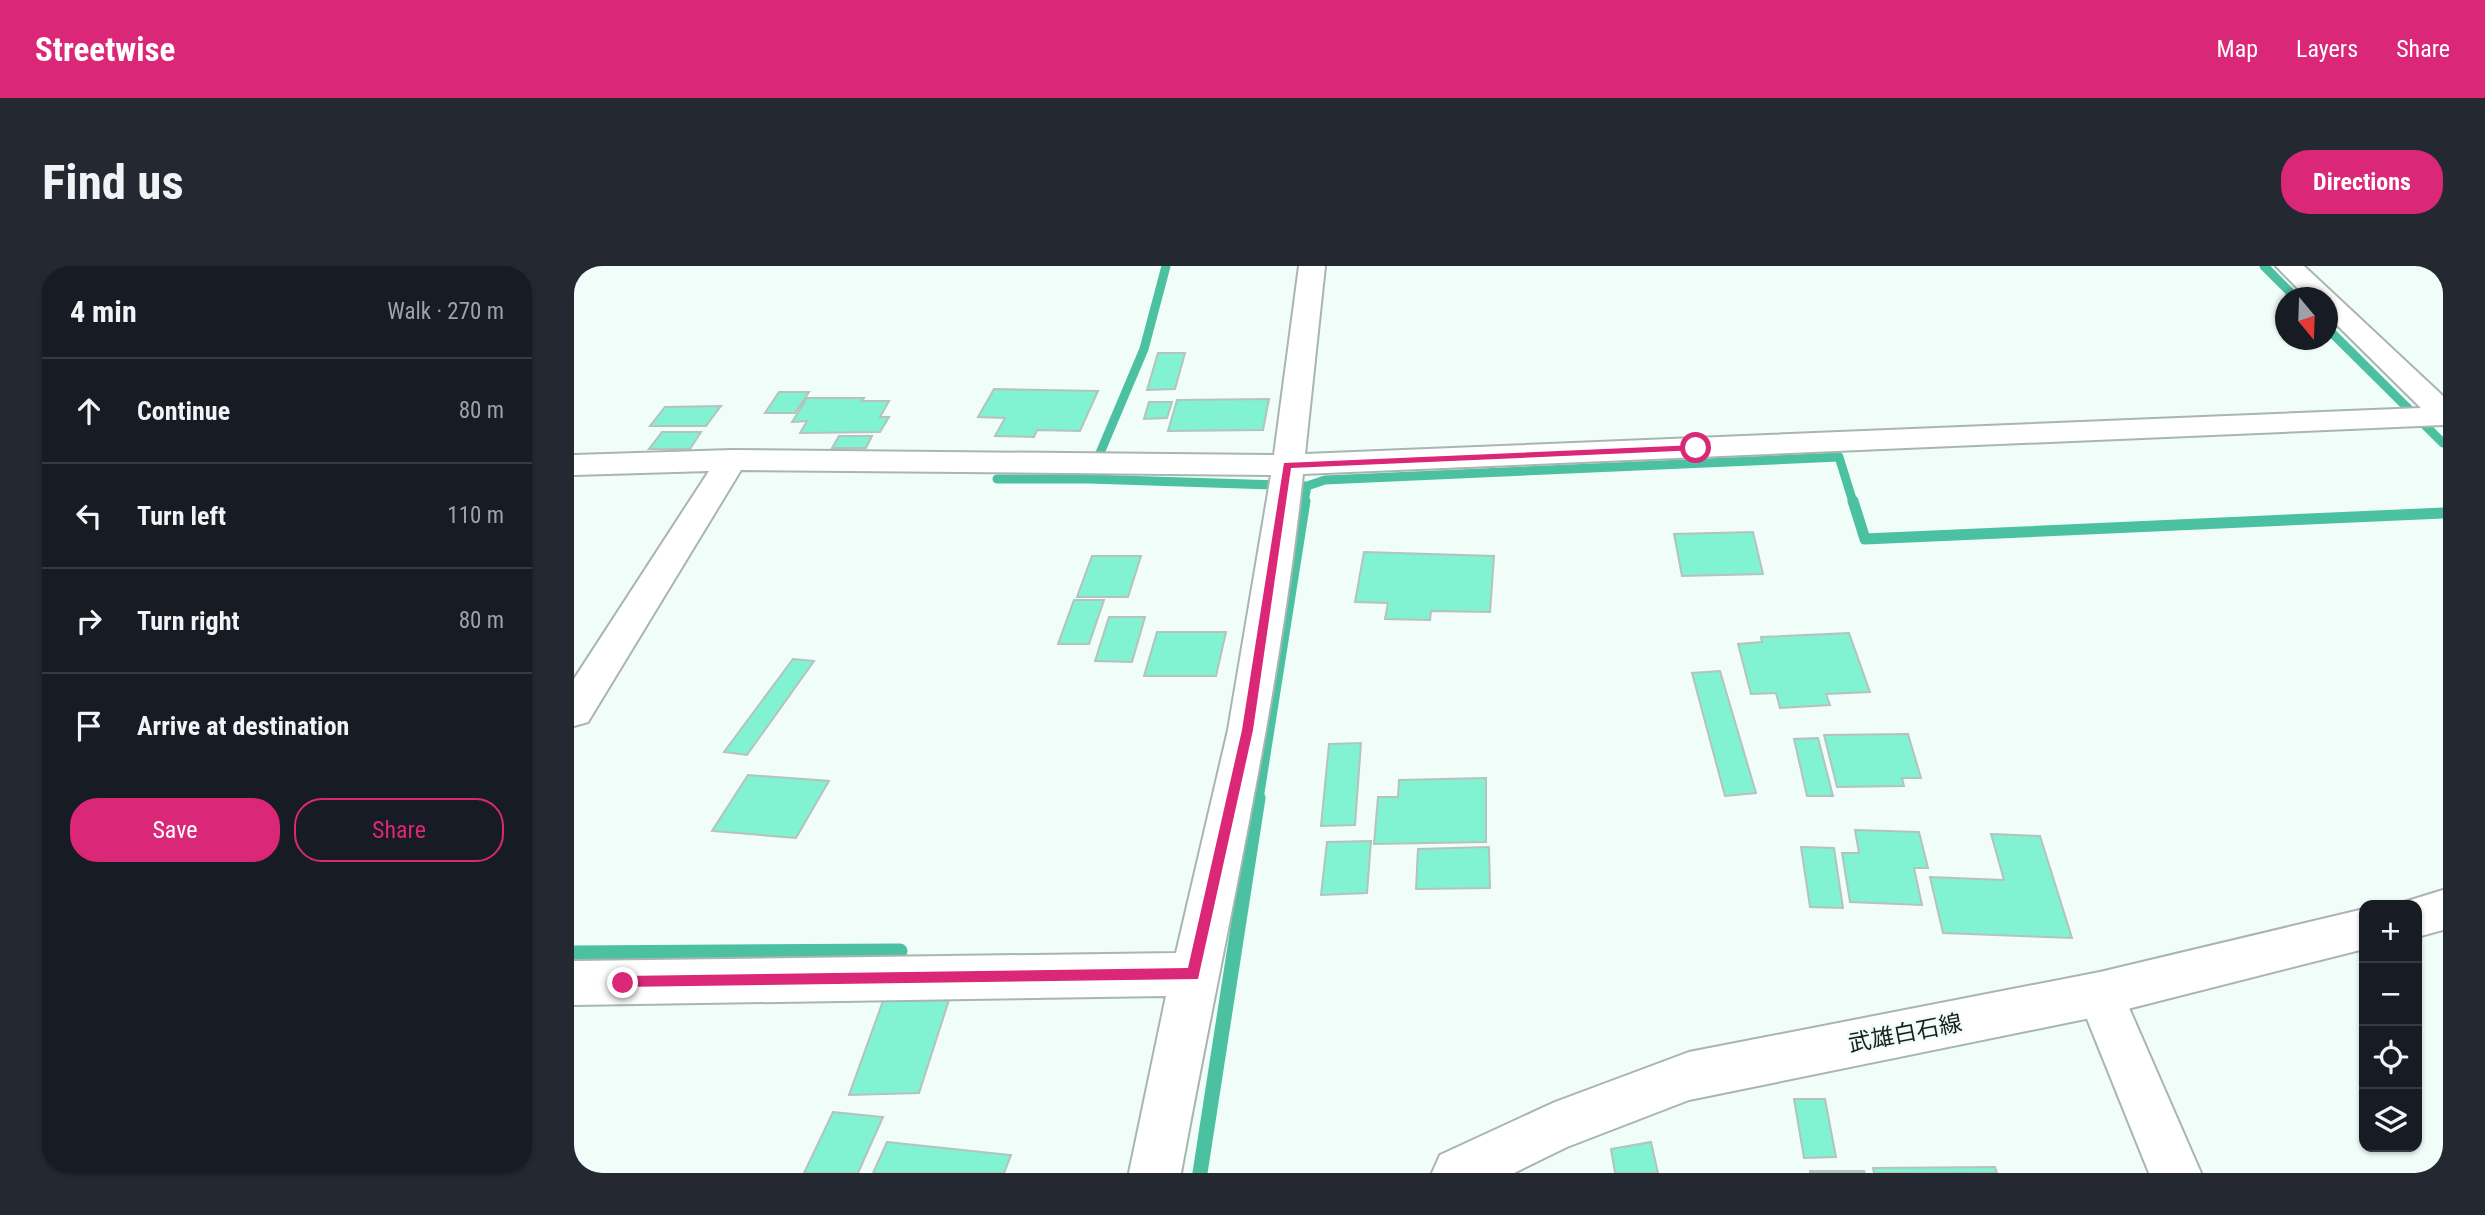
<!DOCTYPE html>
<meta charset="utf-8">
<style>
:root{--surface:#171b24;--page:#242831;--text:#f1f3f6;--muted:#9ea1a6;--line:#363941;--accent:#db2777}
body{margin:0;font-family:"Roboto Condensed","Noto Sans JP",sans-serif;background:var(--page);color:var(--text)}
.controls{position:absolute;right:21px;bottom:21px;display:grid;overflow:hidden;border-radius:14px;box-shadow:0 2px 5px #0004}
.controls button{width:63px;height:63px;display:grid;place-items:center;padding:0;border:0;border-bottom:2px solid var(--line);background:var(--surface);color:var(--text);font:35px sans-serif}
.compass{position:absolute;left:1701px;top:21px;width:63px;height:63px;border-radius:50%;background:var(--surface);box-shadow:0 2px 5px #0004;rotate:161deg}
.stop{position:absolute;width:21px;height:21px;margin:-16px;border:5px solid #db2777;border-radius:50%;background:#fff}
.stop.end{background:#db2777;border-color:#fff;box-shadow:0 2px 7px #0008}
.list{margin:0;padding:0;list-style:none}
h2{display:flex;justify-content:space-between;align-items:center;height:91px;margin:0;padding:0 28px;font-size:30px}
h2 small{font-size:23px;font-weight:400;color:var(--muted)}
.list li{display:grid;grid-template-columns:46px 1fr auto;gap:21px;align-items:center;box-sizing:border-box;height:105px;padding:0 28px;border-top:2px solid var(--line)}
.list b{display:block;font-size:26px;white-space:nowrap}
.list em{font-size:23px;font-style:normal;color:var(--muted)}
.actions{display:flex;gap:14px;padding:21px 28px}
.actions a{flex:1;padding:16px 0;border:2px solid var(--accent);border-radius:28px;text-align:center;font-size:24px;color:var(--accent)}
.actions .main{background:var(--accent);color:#fff}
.icon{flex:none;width:38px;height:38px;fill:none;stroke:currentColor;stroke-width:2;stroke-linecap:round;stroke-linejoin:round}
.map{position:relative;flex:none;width:1869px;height:907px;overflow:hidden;border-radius:28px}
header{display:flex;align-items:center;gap:42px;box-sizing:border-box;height:98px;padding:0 35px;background:var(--accent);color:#fff}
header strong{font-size:33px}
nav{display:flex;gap:38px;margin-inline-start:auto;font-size:24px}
.intro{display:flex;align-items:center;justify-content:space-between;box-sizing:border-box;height:168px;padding:0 42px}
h1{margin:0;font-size:49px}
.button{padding:18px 32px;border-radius:28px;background:var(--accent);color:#fff;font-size:24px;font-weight:700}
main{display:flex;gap:42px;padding:0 42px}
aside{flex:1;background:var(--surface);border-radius:28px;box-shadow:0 2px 5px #0004}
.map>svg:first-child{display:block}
</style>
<header>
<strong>Streetwise</strong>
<nav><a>Map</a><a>Layers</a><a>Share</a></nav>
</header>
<div class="intro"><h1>Find us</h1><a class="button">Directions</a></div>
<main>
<aside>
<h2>4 min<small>Walk · 270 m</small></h2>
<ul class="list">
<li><svg class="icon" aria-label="ahead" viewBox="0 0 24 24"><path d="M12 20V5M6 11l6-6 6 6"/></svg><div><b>Continue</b></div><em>80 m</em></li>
<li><svg class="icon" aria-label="left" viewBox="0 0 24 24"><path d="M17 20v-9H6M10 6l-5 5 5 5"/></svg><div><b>Turn left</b></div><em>110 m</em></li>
<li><svg class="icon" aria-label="right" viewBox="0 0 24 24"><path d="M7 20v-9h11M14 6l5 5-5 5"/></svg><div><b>Turn right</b></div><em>80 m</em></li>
<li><svg class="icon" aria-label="arrive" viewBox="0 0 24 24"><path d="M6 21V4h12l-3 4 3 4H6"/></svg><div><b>Arrive at destination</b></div></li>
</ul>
<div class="actions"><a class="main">Save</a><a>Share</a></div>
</aside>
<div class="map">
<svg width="1869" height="907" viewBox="0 0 1869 907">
<rect width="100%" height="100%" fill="#f0fdf9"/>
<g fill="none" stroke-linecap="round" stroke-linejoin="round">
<path stroke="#4bc1a2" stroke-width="9" d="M592 0 570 83 515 213 733 220 751 214 1265 191 1279 236
M1690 0 1722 32
M1754 63 1869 177
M423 213H515
M730 236 733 220"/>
<path stroke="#4bc1a2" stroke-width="11" d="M1279 235 1291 273 1869 247
M684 533 731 235"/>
<path stroke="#4bc1a2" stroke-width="15" d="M0 687 326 685
M626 907 684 532"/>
</g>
<path fill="#81f3d2" stroke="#b5c2bd" stroke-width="2" d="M584 87H611L601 123 573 124Z
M420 123 524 125 506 165 463 164 460 171 421 170 431 152 404 151Z
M205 126H235L221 147H191Z
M233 132H290L288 135H315L306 151H315L306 166 226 167 233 155 218 156Z
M695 133 689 164 594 165 603 134Z
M575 136H598L593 152 570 153Z
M147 140 132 160H76L91 141Z
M88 166H127L116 183H75Z
M265 170H298L292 182H258Z
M1179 266 1189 308 1108 310 1100 268Z
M790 286 920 290 916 346 857 345 856 354 811 353 814 337 781 336Z
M518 290H567L554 331H503Z
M500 334H530L515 378H484Z
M535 351H571L558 396 521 395Z
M583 366H652L642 410H570Z
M1275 367 1296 426 1252 428 1256 439 1206 442 1202 427 1177 428 1164 378 1188 376 1187 371Z
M219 393 240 395 173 489 150 486Z
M1146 405 1182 527 1151 530 1118 407Z
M1334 468 1347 512H1328L1330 520 1263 521 1250 469Z
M1244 472 1259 530H1233L1220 473Z
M787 477 781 559 747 560 755 478Z
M174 509 255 515 222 572 138 565Z
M912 512V576L800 578 804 531H824L825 514Z
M1281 564 1345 566 1354 602H1340L1348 639 1276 636 1268 587H1285Z
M1417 568 1466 570 1498 672 1369 667 1356 611 1430 614Z
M797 575 793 627 747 629 753 576Z
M915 581 916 622 842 623 844 583Z
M1227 581 1260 582 1269 642 1236 641Z
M375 734 345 827 275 829 309 735Z
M1220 833H1251L1262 891 1230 892Z
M259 846 309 851 284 907H230Z
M313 876 437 889 430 907H299Z
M1077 876 1084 907H1041L1037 883Z
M1421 901 1423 907H1300L1299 902Z
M1236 905H1290L1291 907H1236Z"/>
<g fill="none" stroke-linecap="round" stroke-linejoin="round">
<g stroke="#a9b5b0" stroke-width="4">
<path id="minor" d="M725 0H751L731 188 1847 142 1754 50V32H1733L1702 0H1730L1869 130V159L729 208C704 444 649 675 607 907H555L592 730 0 739V695L602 687 654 464 697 209 167 204 14 456 0 460V413L135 205 0 209V189L158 184 700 189Z
M1526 706 1542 712 1627 907H1575L1503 728 1510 712Z"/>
</g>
<g stroke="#a9b5b0" stroke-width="4">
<path id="secondary" d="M1869 624V664L1843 671V639H1826L1827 637Z
M1790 643V683L1526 750 1115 834 993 881 940 907H858L866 889 981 836 1115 786 1526 706Z"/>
</g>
<use href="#minor" fill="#fff" fill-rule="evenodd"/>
<use href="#secondary" fill="#fff" fill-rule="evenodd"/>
</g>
<path fill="#db2777" d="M1122 179 1126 182 1125 184 717 202 679 464 624 713 44 721 42 717 49 710 614 702 668 464 710 197Z"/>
<g text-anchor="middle" stroke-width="5" stroke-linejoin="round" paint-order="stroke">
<g font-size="23" fill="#1c211f" stroke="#f0fdf9">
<text transform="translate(1331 767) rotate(-11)" y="8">武雄白石線</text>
</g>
</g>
</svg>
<div class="controls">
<button>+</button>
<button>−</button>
<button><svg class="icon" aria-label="locate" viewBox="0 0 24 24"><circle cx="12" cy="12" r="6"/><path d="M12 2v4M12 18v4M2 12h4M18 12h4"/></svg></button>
<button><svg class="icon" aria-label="layers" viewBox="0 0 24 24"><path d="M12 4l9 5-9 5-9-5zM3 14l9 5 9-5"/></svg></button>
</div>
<svg class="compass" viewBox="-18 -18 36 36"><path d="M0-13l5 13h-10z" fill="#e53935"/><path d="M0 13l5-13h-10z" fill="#9ea1a6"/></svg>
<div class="stop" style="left:1122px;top:182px"></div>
<div class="stop end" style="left:49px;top:717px"></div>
</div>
</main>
